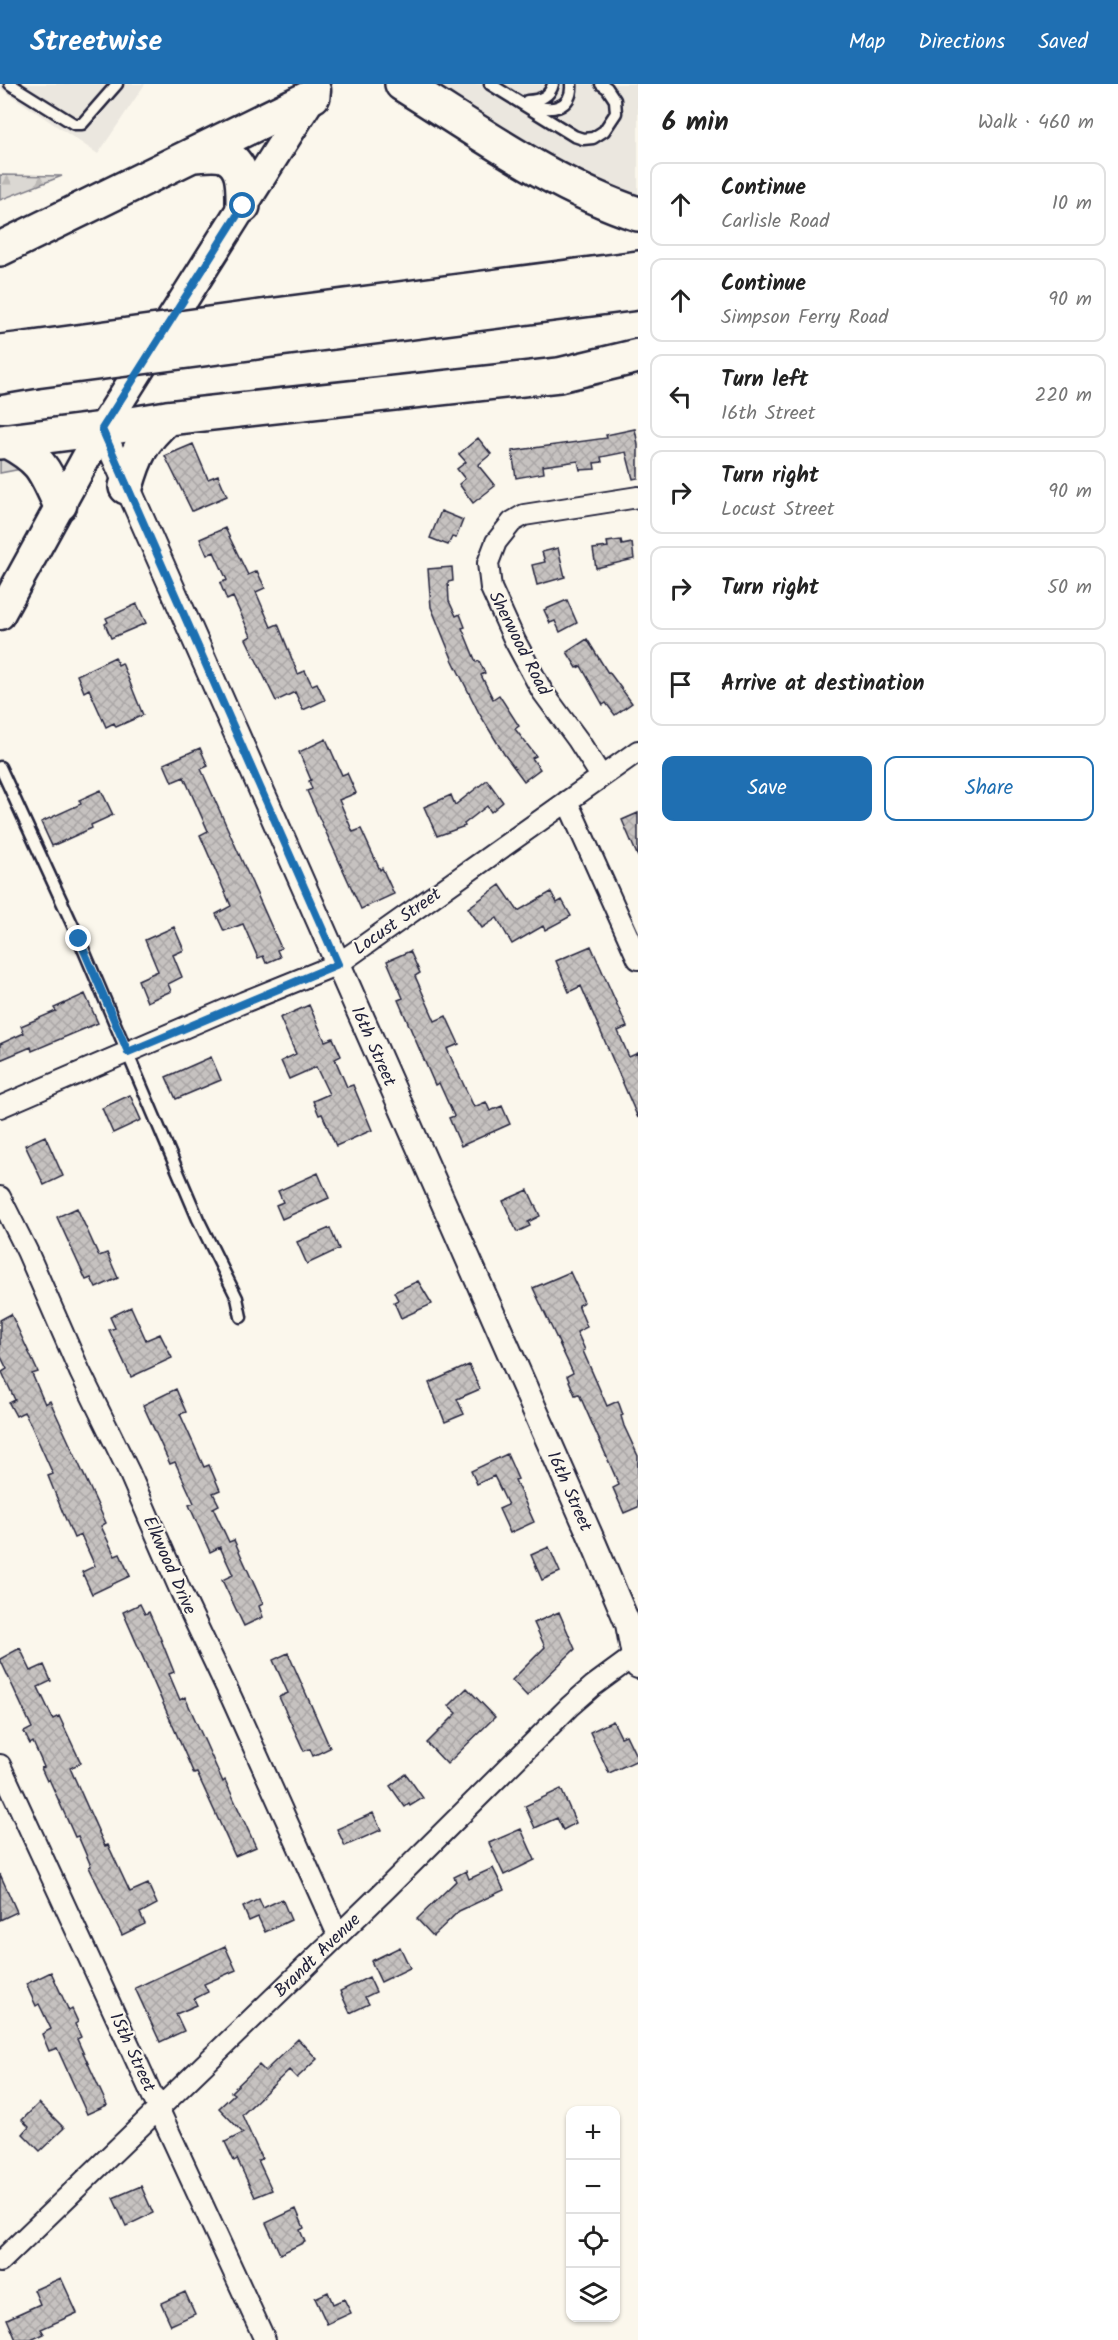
<!DOCTYPE html>
<meta charset="utf-8">
<style>
:root{--surface:#fff;--page:#f2f2f2;--text:#222;--muted:#767676;--line:#e0e0e0;--accent:#1f6fb2}
body{margin:0;font-family:Kalam,sans-serif;background:var(--page);color:var(--text)}
.controls{position:absolute;right:18px;bottom:18px;display:grid;overflow:hidden;border-radius:12px;box-shadow:0 2px 4px #0004}
.controls button{width:54px;height:54px;display:grid;place-items:center;padding:0;border:0;border-bottom:2px solid var(--line);background:var(--surface);color:var(--text);font:30px sans-serif}
.stop{position:absolute;width:18px;height:18px;margin:-14px;border:4px solid #1f6fb2;border-radius:50%;background:#fff}
.stop.end{background:#1f6fb2;border-color:#fff;box-shadow:0 2px 6px #0008}
.list{margin:0;padding:0;list-style:none}
h2{display:flex;justify-content:space-between;align-items:center;height:78px;margin:0;padding:0 24px;font-size:26px}
h2 small{font-size:20px;font-weight:400;color:var(--muted)}
.list li{display:grid;grid-template-columns:39px 1fr auto;gap:18px;align-items:center;box-sizing:border-box;height:84px;margin:0 12px 12px;padding:0 12px;border:2px solid var(--line);border-radius:12px}
.list b{display:block;font-size:22px;white-space:nowrap}
.list p{margin:0;font-size:20px;white-space:nowrap;color:var(--muted)}
.list em{font-size:20px;font-style:normal;color:var(--muted)}
.actions{display:flex;gap:12px;padding:18px 24px}
.actions a{flex:1;padding:14px 0;border:2px solid var(--accent);border-radius:12px;text-align:center;font-size:21px;color:var(--accent)}
.actions .main{background:var(--accent);color:#fff}
.icon{flex:none;width:33px;height:33px;fill:none;stroke:currentColor;stroke-width:2;stroke-linecap:round;stroke-linejoin:round}
.map{position:relative;flex:none;width:638px;height:2256px;overflow:hidden}
header{display:flex;align-items:center;gap:36px;box-sizing:border-box;height:84px;padding:0 30px;background:var(--accent);color:#fff}
header strong{font-size:28px}
nav{display:flex;gap:33px;margin-inline-start:auto;font-size:21px}
main{display:flex}
aside{flex:1;background:var(--surface)}
.map>svg:first-child{display:block}
</style>
<header>
<strong>Streetwise</strong>
<nav><a>Map</a><a>Directions</a><a>Saved</a></nav>
</header>
<main>
<div class="map">
<svg width="638" height="2256" viewBox="0 0 638 2256">
<defs>
<pattern id="forest-firs" width="22" height="20" patternUnits="userSpaceOnUse" patternTransform="scale(1.5)"><rect width="22" height="20" fill="#dbd8d3"/><path d="M5 1l3.5 6h-7zM16 11l3.5 6h-7z" fill="#bcb9b6"/></pattern>
<pattern id="building-cross-hatch" width="8" height="8" patternUnits="userSpaceOnUse" patternTransform="scale(1.5)"><rect width="8" height="8" fill="#c6c2c0"/><path d="M0 0l8 8M0 8l8-8" fill="none" stroke="#aaa6a6"/></pattern>
</defs>
<rect width="100%" height="100%" fill="#fbf7ec"/>
<filter id="ink" filterUnits="userSpaceOnUse"><feTurbulence type="fractalNoise" baseFrequency=".0167" numOctaves="2"/><feDisplacementMap in="SourceGraphic" scale="12" xChannelSelector="R" yChannelSelector="G"/><feConvolveMatrix kernelMatrix="1 2 1 2 8 2 1 2 1" color-interpolation-filters="sRGB"/></filter>
<g filter="url(#ink)">
<path fill="#ebe7df" d="M0 0H145L98 70 0 4Z
M435 0H638V112H629L551 71Z"/>
<path fill="url(#forest-firs)" stroke="#7e7d87" stroke-width="1.5" d="M0 91 62 92 0 116Z
M0 374H13L32 383 0 389Z"/>
<path fill="url(#building-cross-hatch)" stroke="#22223b" stroke-width="1.5" d="M635 345 638 361V394L633 395 626 368 601 373 602 378 594 379 595 385 580 386 578 377 543 382 544 389 516 394 512 367 607 354 606 351Z
M478 354 491 370 478 381 495 402 473 419 459 400 465 395 457 385 466 378 459 370Z
M193 360 208 395 218 391 227 412 192 427 165 372Z
M441 427 463 436 456 454 452 453 448 461 430 454Z
M225 444 248 491 257 487 265 504 256 508 271 543 278 540 298 590 305 587 312 601 317 599 325 616 303 626 295 608 276 617 246 555 251 552 233 513 227 516 220 499 227 496 214 468 207 471 200 455Z
M621 456 622 461 632 459 634 475 596 484 593 465 608 463 607 458Z
M558 464 565 493 537 501 532 481 545 478 542 468Z
M452 483 453 497 448 498 449 517 456 532 460 530 465 543 462 544 476 578 479 577 485 589 481 591 493 615 499 611 519 642 515 645 536 672 532 674 540 685 524 697 504 670 479 629 453 577 431 523 428 485Z
M567 516 577 539 560 548 555 537 550 539 544 526Z
M137 520 146 539 111 554 105 540 108 538 106 534Z
M587 555 608 589 609 588 632 619 615 631 606 619 603 621 581 582 577 584 567 568Z
M115 573 118 581 122 579 143 631 116 643 114 639 106 643 89 605 84 608 77 591Z
M326 655 342 691 347 689 356 709 339 716 353 748 361 745 380 786 382 784 394 810 361 825 307 707 312 705 309 697 311 696 299 668Z
M200 664 208 682 201 685 281 864 277 866 280 873 266 879 263 872 258 874 243 840 224 847 216 830 231 822 200 751 208 747 184 693 172 698 164 680Z
M487 696 503 718 491 728 487 722 464 740 465 742 437 752 424 723 451 711 455 721Z
M101 706 113 731 91 741 92 744 52 762 41 738 81 720 79 716Z
M638 729V773L622 736Z
M500 801 518 827 551 808 557 819 562 816 571 832 545 846 543 842 512 860 497 834 482 844 468 824Z
M174 843 184 866 173 871 182 893 168 900 171 907 147 918 138 896 158 887 145 856Z
M591 862 627 943 618 947 629 973 638 969V1034L581 902 569 908 556 877Z
M410 867 420 889 415 892 435 937 446 932 459 960 447 965 474 1023 486 1018 490 1027 502 1022 510 1040 461 1062 449 1034 454 1032 439 999 435 1001 398 916 403 914 387 877Z
M85 910 98 939 32 967 31 963 0 976V960L24 949 21 942 56 927 54 924Z
M309 921 325 957 333 954 341 972 335 975 347 1003 353 1001 372 1046 336 1062 322 1030 319 1031 313 1017 329 1010 316 983 289 995 281 977 296 970 280 934Z
M211 973 221 996 176 1015 166 993Z
M130 1011 141 1036 113 1049 102 1024Z
M45 1052 63 1092 44 1101 25 1061Z
M318 1089 329 1114 282 1135 276 1121 283 1118 278 1107Z
M528 1106 540 1132 528 1138 530 1142 517 1148 503 1117Z
M77 1124 99 1172 107 1169 118 1194 96 1204 91 1194 86 1196 57 1133Z
M330 1144 339 1165 307 1180 297 1158Z
M570 1188 584 1218 578 1221 587 1243 577 1248 585 1266 583 1267 607 1322 618 1317 623 1331 621 1332 624 1342 638 1372V1423L624 1429 613 1404 619 1401 579 1310 575 1311 567 1292 573 1289 533 1204Z
M418 1197 432 1220 401 1234 394 1218 398 1216 394 1208Z
M131 1223 146 1256 160 1250 172 1274 131 1293 109 1246 115 1244 110 1233Z
M11 1230 38 1288 32 1290 45 1320 50 1317 106 1439 101 1442 115 1472 120 1470 130 1492 92 1510 82 1488 95 1482 81 1451 74 1454 63 1429 48 1392 53 1390 30 1339 24 1328 16 1332 9 1319 15 1316 2 1288 7 1285 0 1271V1236Z
M469 1281 480 1305 457 1315 464 1330 445 1338 429 1299Z
M176 1305 186 1328 180 1330 204 1383 209 1381 220 1406 213 1409 219 1421 213 1424 229 1458 234 1456 263 1520 259 1522 263 1533 244 1542 222 1496 233 1491 220 1463 210 1468 189 1421 194 1419 175 1378 170 1380 143 1321Z
M507 1370 518 1395 515 1396 534 1438 510 1449 499 1425 508 1421 494 1392 477 1400 471 1387Z
M549 1463 560 1488 542 1496 531 1471Z
M140 1520 145 1530 149 1528 160 1553 174 1588 169 1590 180 1616 185 1613 223 1698 225 1696 256 1763 235 1772 197 1689 194 1690 123 1528Z
M559 1528 575 1565 527 1612 512 1596 545 1563 534 1539Z
M20 1564 31 1587 44 1581 51 1597 38 1603 53 1635 59 1632 81 1679 70 1684 105 1762 108 1761 130 1808 148 1800 157 1820 140 1829 145 1840 122 1851 89 1783 91 1782 78 1752 75 1753 49 1695 47 1697 41 1684 44 1683 33 1658 30 1660 24 1648 32 1644 0 1575Z
M288 1569 330 1664 313 1672 310 1665 304 1667 279 1613 288 1609 273 1576Z
M467 1604 495 1633 447 1680 427 1659 457 1629 449 1622Z
M613 1637 621 1653 626 1651 638 1676 609 1689 590 1648Z
M406 1690 423 1714 410 1722 409 1720 405 1723 390 1702Z
M561 1705 576 1739 563 1746 557 1734 535 1744 525 1722Z
M373 1729 381 1746 345 1762 337 1745Z
M521 1745 535 1776 504 1791 489 1759Z
M493 1784 504 1806 459 1827 433 1852 417 1835 456 1797 454 1793 466 1787 469 1795Z
M0 1790 17 1828 0 1836Z
M259 1815 263 1824 282 1815 291 1836 265 1848 258 1833 249 1837 243 1823Z
M225 1862 236 1886 204 1900 208 1908 194 1915 197 1921 176 1930 184 1947 160 1958 135 1904Z
M400 1863 410 1884 381 1898 371 1877Z
M51 1888 69 1927 72 1925 78 1938 75 1940 81 1953 77 1955 107 2021 87 2030 57 1964 49 1967 42 1950 51 1945 39 1920 36 1922 26 1900Z
M369 1893 376 1908 365 1913 369 1920 350 1929 340 1907Z
M298 1955 317 1975 297 1994 289 1986 242 2031 262 2075 258 2076 272 2106 255 2113 237 2075 234 2077 225 2058 243 2049 219 2024 234 2010 231 2008 259 1981 265 1987Z
M39 2019 64 2044 40 2067 23 2050 29 2043 22 2036Z
M141 2102 153 2129 126 2142 113 2114Z
M296 2125 304 2144 300 2146 305 2158 280 2170 266 2139Z
M61 2194 77 2229 41 2245 44 2250 31 2256H16L7 2235 40 2220 34 2206Z
M185 2208 195 2230 171 2241 161 2219Z
M328 2208 333 2220 344 2215 351 2229 327 2240 315 2214Z"/>
<g fill="none" stroke-linecap="round" stroke-linejoin="round">
<g stroke="#22223b" stroke-width="15">
<path id="service" d="M10 0 74 40H82L117 0
M490 0 574 52 583 55 593 54 604 47 616 29 615 16 607 4 601 0
M527 17C540 16 550 13 553 0
M531 19C549 29 573 25 571 0
M0 683 79 855 198 1135 237 1214 241 1233"/>
</g>
<g stroke="#22223b" stroke-width="24">
<path id="minor" d="M601 692 578 656 542 607 515 557 491 504 488 479 496 458 512 438 524 431 638 413
M567 717 638 875
M0 1023 244 918 338 880 638 667
M0 1113 27 1167 80 1288 129 1388 181 1508 232 1615 338 1851
M0 1681 265 2256
M0 2178 384 1807 570 1622 593 1602 638 1569"/>
</g>
<g stroke="#22223b" stroke-width="28">
<path id="tertiary" d="M102 345 594 1460 628 1540 634 1572 638 1582"/>
</g>
<g stroke="#22223b" stroke-width="33">
<path id="secondary" d="M0 531 102 345 316 6"/>
</g>
<g stroke="#22223b" stroke-width="38">
<path id="motorway" d="M402 0C478 47 553 102 638 130
M192 71C201 71 216 68 225 72 245 80 243 105 243 122
M0 165 313 12
M268 232 638 184
M272 256 638 209
M0 268 33 264
M0 293 35 287
M7 357C42 376 44 385 60 420
M0 358 102 345 167 334 559 291 638 272
M126 403C135 371 142 356 167 334"/>
</g>
<use href="#service" stroke="#fbf7ec" stroke-width="10"/>
<use href="#minor" stroke="#fbf7ec" stroke-width="20"/>
<use href="#tertiary" stroke="#fbf7ec" stroke-width="24"/>
<use href="#secondary" stroke="#fbf7ec" stroke-width="28"/>
<use href="#motorway" stroke="#fbf7ec" stroke-width="33"/>
<g stroke="#22223b" stroke-width="38" stroke-linecap="butt">
<path id="motorway-bridge" d="M33 264 268 232
M35 287 272 256"/>
</g>
<use href="#motorway-bridge" stroke="#fbf7ec" stroke-width="33"/>
</g>
</g>
<g fill="none" stroke-linecap="round" stroke-linejoin="round" filter="url(#ink)">
<path stroke="#1f6fb2" stroke-width="8" d="M79 855 128 968 338 880 102 345 243 122"/>
</g>
<g text-anchor="middle" stroke-width="4.5" stroke-linejoin="round" paint-order="stroke">
<g font-size="18" fill="#22223b" stroke="#fbf7ec">
<text transform="translate(520 559) rotate(63)" y="6">Sherwood Road</text>
<text transform="translate(397 837) rotate(-35)" y="6">Locust Street</text>
<text transform="translate(374 962) rotate(66)" y="6">16th Street</text>
<text transform="translate(570 1407) rotate(66)" y="6">16th Street</text>
<text transform="translate(170 1481) rotate(66)" y="6">Elkwood Drive</text>
<text transform="translate(317 1871) rotate(-44)" y="6">Brandt Avenue</text>
<text transform="translate(133 1968) rotate(65)" y="6">15th Street</text>
</g>
</g>
</svg>
<div class="controls">
<button>+</button>
<button>−</button>
<button><svg class="icon" aria-label="locate" viewBox="0 0 24 24"><circle cx="12" cy="12" r="6"/><path d="M12 2v4M12 18v4M2 12h4M18 12h4"/></svg></button>
<button><svg class="icon" aria-label="layers" viewBox="0 0 24 24"><path d="M12 4l9 5-9 5-9-5zM3 14l9 5 9-5"/></svg></button>
</div>
<div class="stop" style="left:243px;top:122px"></div>
<div class="stop end" style="left:79px;top:855px"></div>
</div>
<aside>
<h2>6 min<small>Walk · 460 m</small></h2>
<ul class="list">
<li><svg class="icon" aria-label="ahead" viewBox="0 0 24 24"><path d="M12 20V5M6 11l6-6 6 6"/></svg><div><b>Continue</b><p>Carlisle Road</p></div><em>10 m</em></li>
<li><svg class="icon" aria-label="ahead" viewBox="0 0 24 24"><path d="M12 20V5M6 11l6-6 6 6"/></svg><div><b>Continue</b><p>Simpson Ferry Road</p></div><em>90 m</em></li>
<li><svg class="icon" aria-label="left" viewBox="0 0 24 24"><path d="M17 20v-9H6M10 6l-5 5 5 5"/></svg><div><b>Turn left</b><p>16th Street</p></div><em>220 m</em></li>
<li><svg class="icon" aria-label="right" viewBox="0 0 24 24"><path d="M7 20v-9h11M14 6l5 5-5 5"/></svg><div><b>Turn right</b><p>Locust Street</p></div><em>90 m</em></li>
<li><svg class="icon" aria-label="right" viewBox="0 0 24 24"><path d="M7 20v-9h11M14 6l5 5-5 5"/></svg><div><b>Turn right</b></div><em>50 m</em></li>
<li><svg class="icon" aria-label="arrive" viewBox="0 0 24 24"><path d="M6 21V4h12l-3 4 3 4H6"/></svg><div><b>Arrive at destination</b></div></li>
</ul>
<div class="actions"><a class="main">Save</a><a>Share</a></div>
</aside>
</main>
